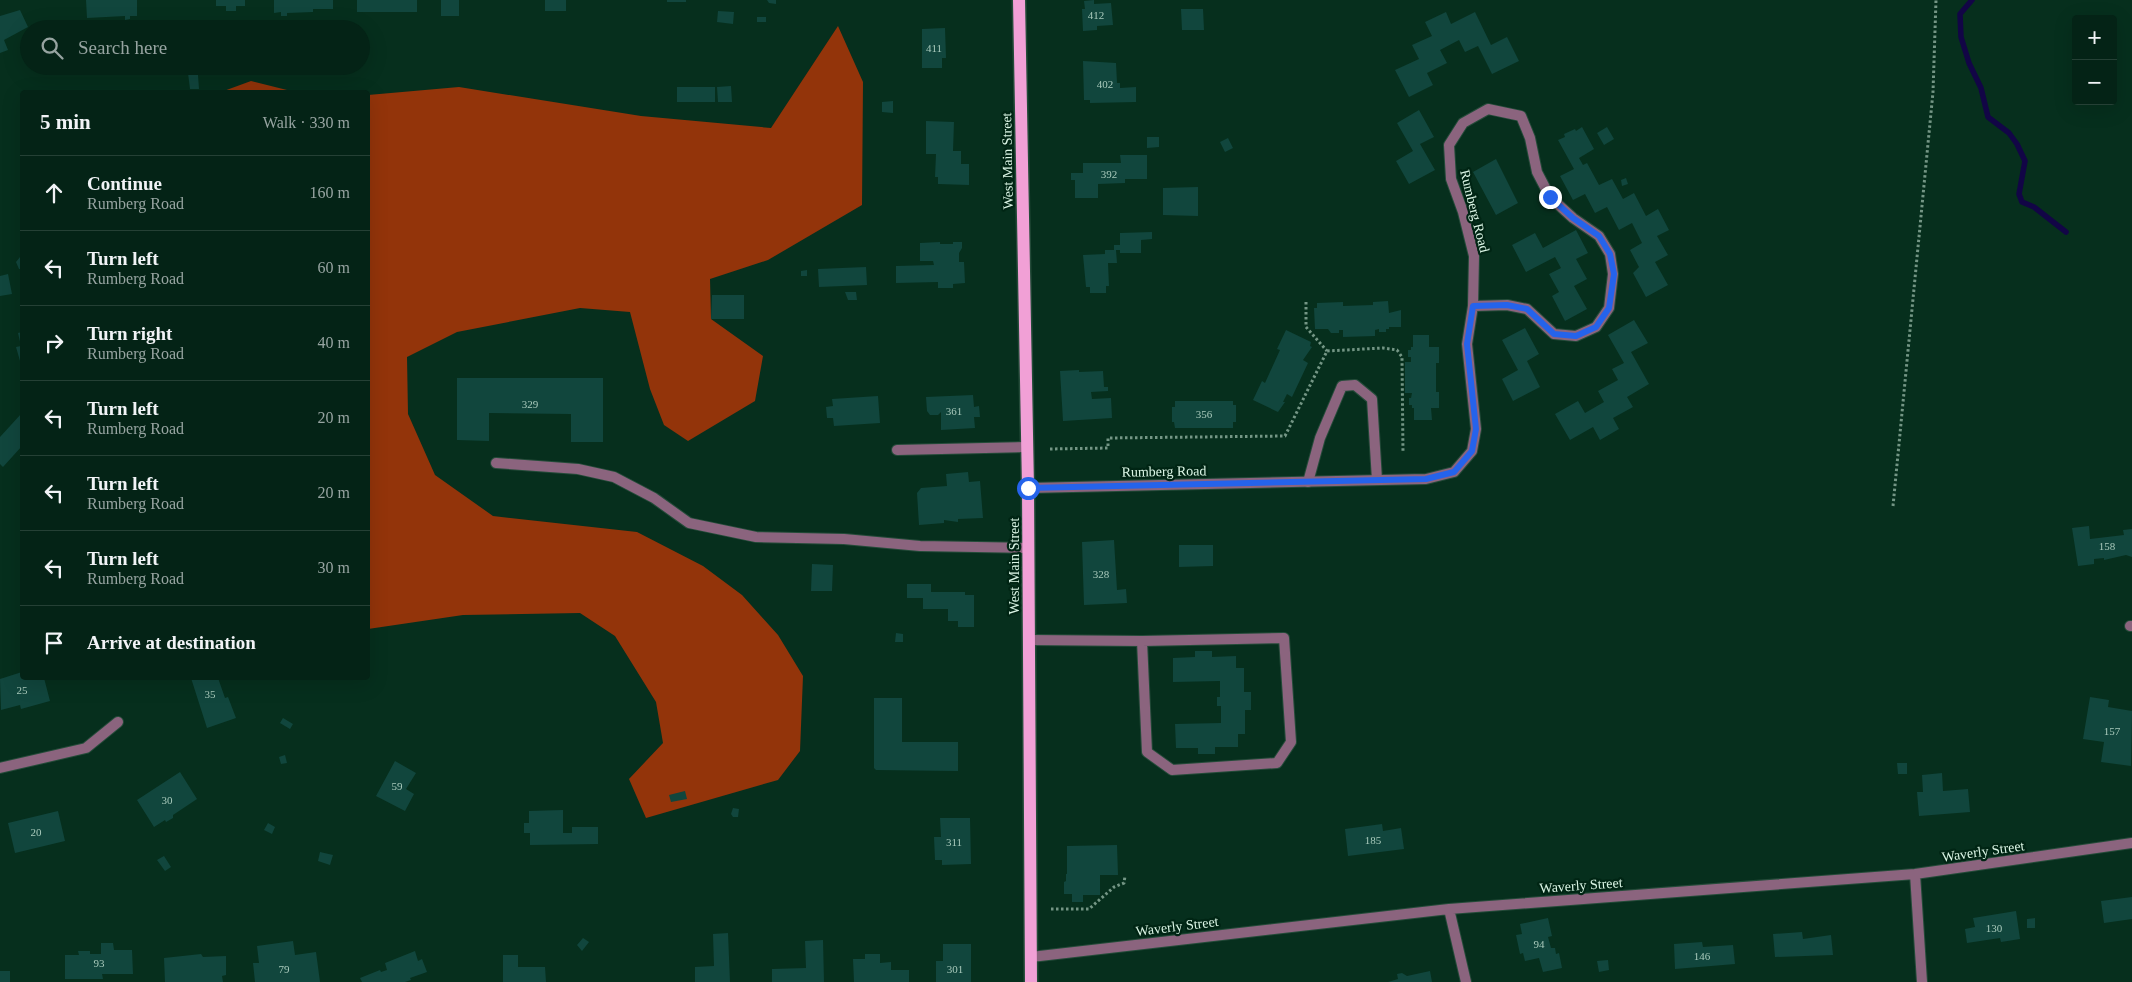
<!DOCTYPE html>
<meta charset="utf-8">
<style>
:root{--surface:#042316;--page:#0d2b1f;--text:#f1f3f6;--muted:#97a4a1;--line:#254035}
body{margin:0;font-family:"Times New Roman",serif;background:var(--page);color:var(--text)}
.controls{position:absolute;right:15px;top:15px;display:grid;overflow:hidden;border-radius:5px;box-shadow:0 5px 20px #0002}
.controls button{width:45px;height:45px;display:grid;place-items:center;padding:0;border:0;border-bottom:1px solid var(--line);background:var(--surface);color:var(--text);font:25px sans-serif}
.stop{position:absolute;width:15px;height:15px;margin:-11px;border:4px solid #2563eb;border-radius:50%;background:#fff}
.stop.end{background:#2563eb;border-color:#fff;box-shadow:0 1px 5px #0008}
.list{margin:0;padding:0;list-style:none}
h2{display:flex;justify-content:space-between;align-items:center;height:65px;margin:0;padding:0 20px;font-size:21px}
h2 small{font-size:16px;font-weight:400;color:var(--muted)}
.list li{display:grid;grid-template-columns:32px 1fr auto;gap:15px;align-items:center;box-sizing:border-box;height:75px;padding:0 20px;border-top:1px solid var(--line)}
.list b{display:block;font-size:19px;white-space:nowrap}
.list p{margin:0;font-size:16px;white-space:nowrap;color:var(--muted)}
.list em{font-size:16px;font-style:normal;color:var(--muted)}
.icon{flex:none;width:28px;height:28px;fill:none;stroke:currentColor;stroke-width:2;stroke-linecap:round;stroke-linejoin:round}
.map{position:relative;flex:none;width:2132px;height:982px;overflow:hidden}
.search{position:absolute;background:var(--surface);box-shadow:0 5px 20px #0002;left:20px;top:20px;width:350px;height:55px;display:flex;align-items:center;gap:12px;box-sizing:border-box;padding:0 18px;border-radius:28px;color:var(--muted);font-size:19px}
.panel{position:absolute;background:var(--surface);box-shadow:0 5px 20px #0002;left:20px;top:90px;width:350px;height:590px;border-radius:5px}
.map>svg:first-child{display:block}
</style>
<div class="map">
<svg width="2132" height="982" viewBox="0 0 2132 982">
<rect width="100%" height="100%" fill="#062f1d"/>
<path fill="#93340a" d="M838 26 863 82 862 205 768 260 710 279 711 319 763 356 755 401 688 441 664 425 650 389 630 312 580 308 457 332 407 357 408 414 435 475 493 516 637 532 703 566 742 595 778 635 803 676 800 751 778 780 646 818 629 779 663 743 656 702 615 636 580 613 463 615 368 629V95L459 87 641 116 771 128Z
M251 81 295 92H221Z"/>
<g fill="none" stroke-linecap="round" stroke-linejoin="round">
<path stroke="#120546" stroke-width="5.5" d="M1972 0 1960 14 1961 37 1969 63 1981 88 1988 117 2009 133 2017 144 2025 161 2019 194 2022 202 2034 207 2066 232"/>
</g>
<path fill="#11463d" d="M86 0H137V16H130V19L125 20V16L87 18Z
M216 0H245V6H236V11H226V6H216Z
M274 0H333V9H313V12L287 13V16H281V12L274 13Z
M357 0H417V12H357Z
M441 0H459V16H441Z
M545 0H566V11H545Z
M667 0H686V2H667Z
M767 0H776V4L769 3Z
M1094 0V4L1111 3 1113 25 1097 26V30L1083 31 1082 9H1085L1084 1Z
M1181 9H1203L1204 30H1182Z
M20 10 28 27 4 40 8 50 0 53V16Z
M718 11 734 12 733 24 717 22Z
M1446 12 1451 24 1475 12 1491 45 1507 37 1519 61 1492 74 1478 46 1465 52 1459 40 1440 50 1447 63 1427 73 1433 85 1409 97 1395 70 1419 59 1412 45 1432 36 1425 22Z
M757 17H766V22H757Z
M945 28 946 58H942V68H922V29Z
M1083 61 1116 63 1117 83H1120V88L1136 87V102L1090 103V100H1084Z
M188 73H196L198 75 199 89H190Z
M731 86 732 102H718L717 87Z
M677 87H715V102H677Z
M893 101V113L882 112V102Z
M1419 110 1434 137 1420 144 1435 170 1409 184 1396 161 1413 151 1397 123Z
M926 121 954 122 953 151H961V164H969V185L938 184V177H935L936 154H926Z
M1582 127 1594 149 1579 158 1583 165 1587 163 1599 185 1612 179 1623 199 1634 193 1646 216 1658 209 1669 230 1657 236 1668 255 1655 262 1668 285 1646 297 1633 273 1639 267 1630 250 1642 243 1632 223 1619 230 1607 207 1595 213 1585 194 1573 200 1560 176 1574 169 1558 140 1565 137 1564 134 1575 129 1576 131Z
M1607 127 1614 139 1604 145 1597 133Z
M1147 137H1159V147L1147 148Z
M1228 138 1233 148 1225 152 1220 142Z
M1120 155H1147V179H1125V183L1098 184V198H1075V180H1071V173H1083V163H1121Z
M1496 159 1518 203 1496 215 1473 172Z
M1626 178 1628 184 1622 186 1621 180Z
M1198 187V216L1163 215V188Z
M1576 230 1588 253 1576 259 1587 279 1574 286 1587 309 1565 321 1552 296 1559 292 1549 274 1561 268 1555 257 1526 272 1512 245 1535 233 1543 248Z
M1152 232V239L1141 240V253H1120V250H1116L1117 263H1108L1109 286H1106V293H1090V287H1086L1083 255 1105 254V250H1114V245H1120V233Z
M940 242V244H953V242H962V248L959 253V262H964L965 283 953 284V288H938V282L896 283V266L934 265 933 261H920V243Z
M20 257 22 258V269H19L16 262Z
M866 267 867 285 819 287 818 269Z
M807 270V276H801V271Z
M8 274 12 294 0 296V276Z
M845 292H856L857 300H848Z
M712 295H744V319H711Z
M1388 301 1389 313 1401 310V327H1389V329H1386V332H1379V329L1375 330V336L1343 337V330H1339V333H1331L1328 329H1315L1314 308H1317V303L1343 302V306L1373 305V302Z
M1634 320 1648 343 1631 352 1649 384 1627 397 1633 407 1613 418 1619 429 1600 440 1593 427 1570 440 1555 414 1578 401 1585 413 1604 402 1598 391 1618 380 1612 369 1624 363 1608 335Z
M1525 328 1539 354 1527 361 1540 387 1513 401 1502 379 1518 370 1502 340Z
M1286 330 1311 342 1310 346 1312 347 1303 360 1308 363 1292 397 1287 394 1283 402H1285L1278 412 1253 400 1262 381 1265 383 1280 350 1277 349Z
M22 332V368L16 347 21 346 18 333Z
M1413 335H1429V347H1439V363H1436V392H1439V408H1431L1432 420H1414V408H1412V405H1409V398H1411L1412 393H1405V362H1411V357H1408V350H1411V347H1413Z
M1079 370V372L1103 371 1104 387H1108V391L1091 392 1092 399 1111 398 1112 418 1063 421 1060 371Z
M457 378H603V442H571V414L489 413V441L457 440Z
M973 395 974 407 979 406 980 417H974L975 428 941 430V412L938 415H930L927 411 926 397Z
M878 396 880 423 834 426 833 418H827L826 407 833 406 832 399Z
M1175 401H1233V405H1236V422H1233V428H1175L1174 422H1172V407H1175Z
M21 414 22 446 3 467 0 464V437Z
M968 472 969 482 980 481 983 518 958 519V522L944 520V523L919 525 917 493 921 488 947 486 946 474Z
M2089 526 2090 539 2124 535 2123 530 2132 529V557L2126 555 2104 560V558L2094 559V564L2078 566 2072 528Z
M1114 540 1117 590 1126 589 1127 603 1084 605 1082 542Z
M1179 545H1213V566L1179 567Z
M812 564 833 565 832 591H811Z
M907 584H931V592H965V595H974V627H958V621H948V609H923V598H907Z
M896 633 903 634V642H895Z
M1195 651H1212V657L1236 656V668H1244V692H1251V710H1245V734H1238V747H1215V754H1198V748H1176L1175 724 1221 723V706H1217V697H1220V681L1173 682V658L1195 657Z
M22 672V678H44L50 701 21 709 20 705 1 710 0 679Z
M191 678H218L225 698 228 697 236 718 207 728Z
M2090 697 2109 700 2108 707 2132 711 2131 766 2101 762 2104 742 2083 739Z
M874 698H902V742H958V771L876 770 874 768Z
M283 718 293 724 290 729 280 723Z
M285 755 287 763 281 764 279 757Z
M395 761 416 773 406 789 414 794 405 811 376 796Z
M1897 763H1907V774H1898Z
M180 772 197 799 173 815V818L166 822 165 820 154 827 137 800Z
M1942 773 1943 791 1968 789 1970 812 1919 816 1917 792H1923L1922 775Z
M685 791 687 799 671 802 669 795Z
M733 808 739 809 738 817H733L731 814Z
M563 810V833H572V827H598V844L530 845V833H524V823H529V811Z
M58 811 65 841 15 853 8 823Z
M940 818H970L971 864 942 865V860H935L934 837H941Z
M268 823 275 827 272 834 264 830Z
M1382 824 1383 831 1401 828 1404 849 1348 856 1345 829Z
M1117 845 1118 875H1100V895H1083V902H1072V894H1064V882L1066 881V874H1067V846Z
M320 852 333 855 330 865 318 861Z
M164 856 171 867 165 871 157 860Z
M2132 897V919L2104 923 2101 901Z
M2016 911 2020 939 2001 942 2000 938 1967 943 1965 929 1975 927 1973 918Z
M1548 918 1552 936 1548 937 1551 948H1555L1556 954 1559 953 1562 968 1543 972 1539 958 1525 961 1523 953 1520 954 1516 935 1522 934 1520 924Z
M2035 918V928H2027V919Z
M1802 932 1803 939 1831 935 1833 955 1775 957 1773 934Z
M728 933 730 982H695V967L714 966 713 934Z
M583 938 589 942 582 951 577 945Z
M823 940 824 982H772V969L806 968 805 941Z
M293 941 295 955 316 952 320 982H255L253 963H259L257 946Z
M1702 942 1703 947 1733 945 1735 964 1675 969 1674 944Z
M101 943H113L114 950H132L133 974H102L103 979H65V955H79L78 951H90V954H101Z
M943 944H971V982H936V961H943Z
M415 951 418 961 422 959 427 972 410 978 411 980 405 982H362L360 978 380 970 381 972 387 970 385 963Z
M201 954 203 957 226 956V975L222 976 223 982H165L164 958Z
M865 954H880V963L891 962V970H909V982H854L853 959H865Z
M503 955H518V967H545L546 982H503Z
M1608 960 1609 970 1599 972 1597 961Z
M0 971H10V982H0Z
M1430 971 1432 982H1388L1398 979 1397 974 1402 973 1407 976Z"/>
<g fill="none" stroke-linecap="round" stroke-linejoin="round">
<g stroke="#244b39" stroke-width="12">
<path id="service" d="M897 450 1028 447
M496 463 578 469 614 477 654 498 689 523 756 537 844 539 920 546 1029 548
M1308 482 1320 438 1342 386 1355 385 1372 399 1377 480
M1029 640 1142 641 1284 638 1291 742 1277 763 1172 770 1147 752 1142 641"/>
</g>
<g stroke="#244b39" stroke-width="12">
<path id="minor" d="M1028 488 1426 479 1454 472 1472 451 1476 429 1467 344 1473 306 1474 256 1463 212 1451 179 1449 145 1463 123 1488 109 1521 116 1530 138 1537 172 1550 197 1573 218 1599 236 1610 254 1613 274 1609 308 1596 327 1576 336 1554 334 1527 309 1507 305 1473 306
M2130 626H2132
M0 768 86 748 118 722
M1915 874 1922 982
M1449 909 1466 982
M1031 957 1449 909 1915 874 2132 843"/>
</g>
<g stroke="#244b39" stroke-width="15">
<path id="primary" d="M1019 0 1028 488 1031 982"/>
</g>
<path stroke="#749685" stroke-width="3" stroke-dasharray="2.5 2.5" stroke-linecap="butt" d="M1306 302V327L1327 351
M1050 449 1108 448V438L1285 436 1327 351 1383 348 1397 350 1402 357 1403 453
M1893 506 1933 92 1936 0
M1051 909H1089L1114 887 1124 883 1125 876"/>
<use href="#service" stroke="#8b647e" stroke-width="10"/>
<use href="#minor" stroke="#8b647e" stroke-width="10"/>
<use href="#primary" stroke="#f1a0d6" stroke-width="12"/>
</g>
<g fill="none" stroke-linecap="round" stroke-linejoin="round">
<path stroke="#2563eb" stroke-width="6" d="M1028 488 1426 479 1454 472 1472 451 1476 429 1467 344 1473 306 1507 305 1527 309 1554 334 1576 336 1596 327 1609 308 1614 274 1610 254 1599 236 1573 218 1550 197"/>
</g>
<g text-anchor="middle" stroke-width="4.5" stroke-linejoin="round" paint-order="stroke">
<g font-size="11" fill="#a8c9bb">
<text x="1096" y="19">412</text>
<text x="934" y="52">411</text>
<text x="1105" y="88">402</text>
<text x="1109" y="178">392</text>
<text x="530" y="408">329</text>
<text x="954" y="415">361</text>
<text x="1204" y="418">356</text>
<text x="2107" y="550">158</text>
<text x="1101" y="578">328</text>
<text x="22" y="694">25</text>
<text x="210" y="698">35</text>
<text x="2112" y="735">157</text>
<text x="397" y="790">59</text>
<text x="167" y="804">30</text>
<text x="36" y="836">20</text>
<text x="1373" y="844">185</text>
<text x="954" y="846">311</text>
<text x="1994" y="932">130</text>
<text x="1539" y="948">94</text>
<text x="1702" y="960">146</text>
<text x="99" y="967">93</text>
<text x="284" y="973">79</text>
<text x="955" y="973">301</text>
</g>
<g font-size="14" fill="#daf5e5" stroke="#002514">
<text transform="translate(1007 161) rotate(-91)" y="5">West Main Street</text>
<text transform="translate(1475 211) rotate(76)" y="5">Rumberg Road</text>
<text transform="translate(1164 471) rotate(-1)" y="5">Rumberg Road</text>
<text transform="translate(1014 566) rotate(-90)" y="5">West Main Street</text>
<text transform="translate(1983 851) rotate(-8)" y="5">Waverly Street</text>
<text transform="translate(1581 885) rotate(-4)" y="5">Waverly Street</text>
<text transform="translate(1177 926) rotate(-7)" y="5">Waverly Street</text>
</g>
</g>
</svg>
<div class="controls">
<button>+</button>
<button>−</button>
</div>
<div class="stop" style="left:1028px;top:488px"></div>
<div class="stop end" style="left:1550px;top:197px"></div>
<div class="search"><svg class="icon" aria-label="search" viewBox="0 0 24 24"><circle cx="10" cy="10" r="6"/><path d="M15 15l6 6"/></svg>Search here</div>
<section class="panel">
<h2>5 min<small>Walk · 330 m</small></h2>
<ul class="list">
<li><svg class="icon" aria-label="ahead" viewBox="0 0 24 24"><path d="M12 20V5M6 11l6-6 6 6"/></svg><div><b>Continue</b><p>Rumberg Road</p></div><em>160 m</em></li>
<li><svg class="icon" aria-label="left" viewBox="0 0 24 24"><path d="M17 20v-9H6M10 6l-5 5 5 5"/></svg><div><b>Turn left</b><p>Rumberg Road</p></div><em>60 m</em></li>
<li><svg class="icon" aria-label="right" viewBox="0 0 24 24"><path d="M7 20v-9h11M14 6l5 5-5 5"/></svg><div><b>Turn right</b><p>Rumberg Road</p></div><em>40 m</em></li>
<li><svg class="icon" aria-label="left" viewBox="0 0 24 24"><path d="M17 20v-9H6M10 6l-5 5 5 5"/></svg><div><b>Turn left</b><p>Rumberg Road</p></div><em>20 m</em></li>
<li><svg class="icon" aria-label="left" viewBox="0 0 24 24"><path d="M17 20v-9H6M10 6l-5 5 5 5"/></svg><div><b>Turn left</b><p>Rumberg Road</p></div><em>20 m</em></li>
<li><svg class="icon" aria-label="left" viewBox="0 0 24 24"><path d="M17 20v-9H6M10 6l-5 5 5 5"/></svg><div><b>Turn left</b><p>Rumberg Road</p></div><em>30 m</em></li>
<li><svg class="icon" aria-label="arrive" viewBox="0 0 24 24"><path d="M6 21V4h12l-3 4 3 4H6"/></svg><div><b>Arrive at destination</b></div></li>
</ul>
</section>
</div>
